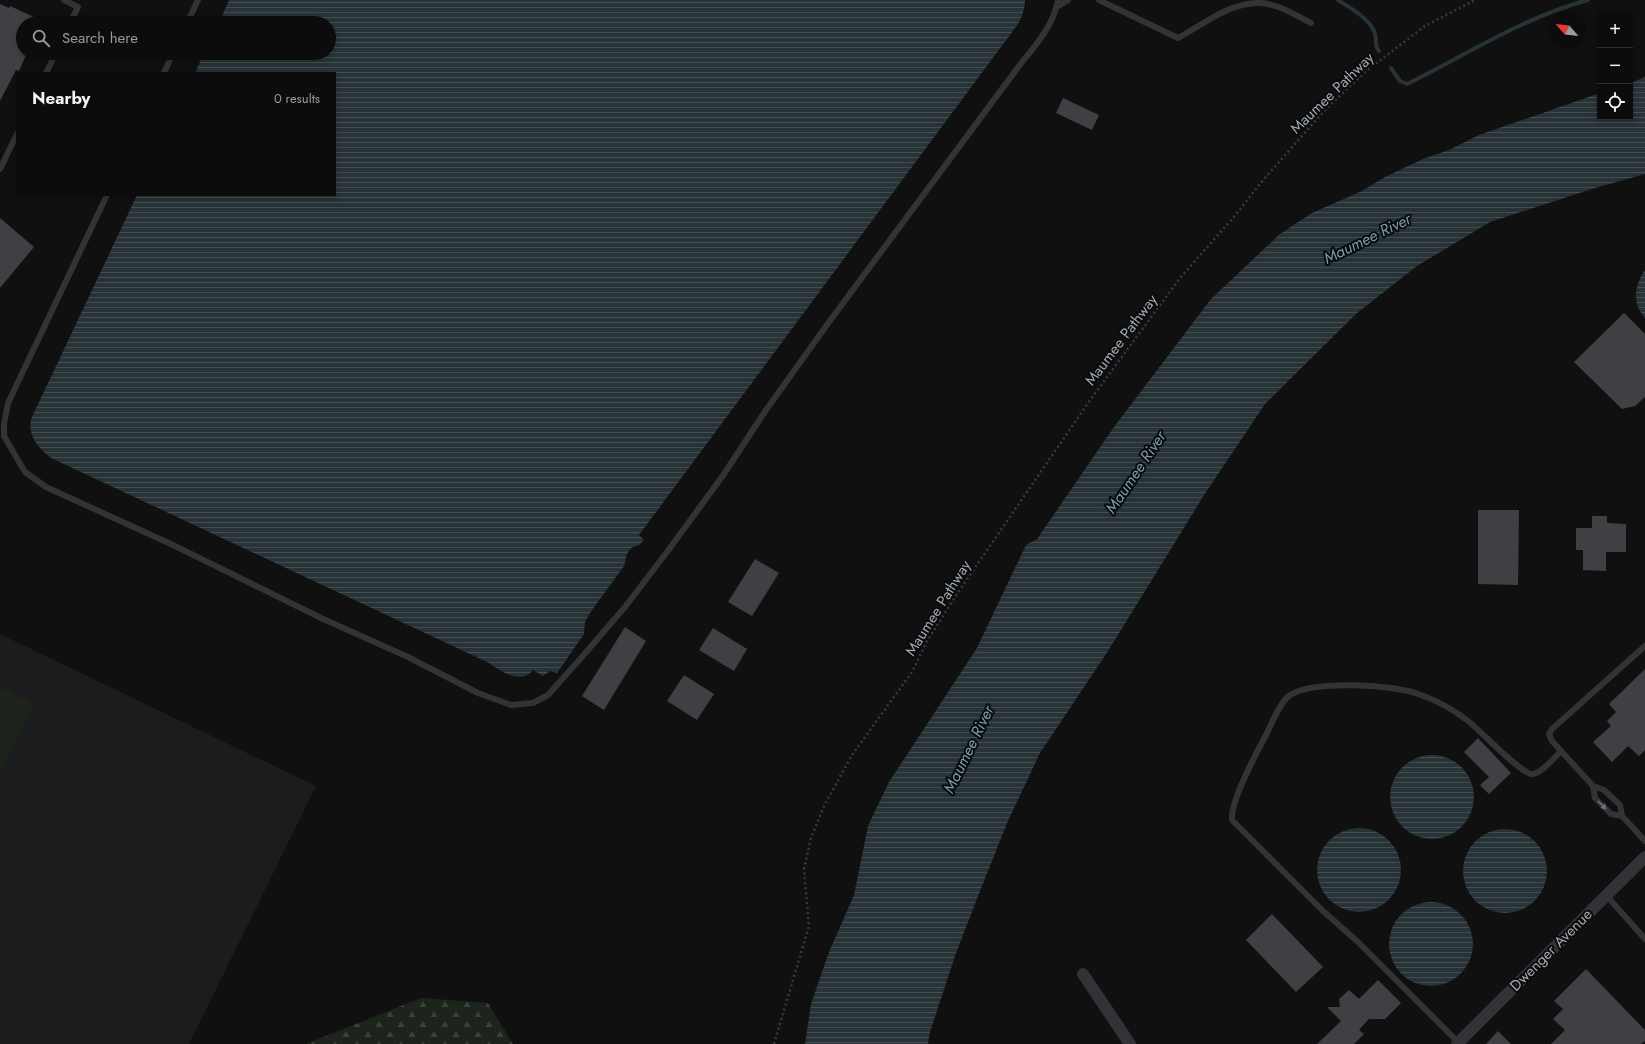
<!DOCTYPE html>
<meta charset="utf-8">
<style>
:root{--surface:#0c0c0d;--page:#151516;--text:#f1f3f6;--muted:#9a9b9d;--line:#2c2c2e}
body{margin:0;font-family:Jost,sans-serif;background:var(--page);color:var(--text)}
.controls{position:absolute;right:12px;top:12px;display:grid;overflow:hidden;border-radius:0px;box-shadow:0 2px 6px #0003}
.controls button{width:36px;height:36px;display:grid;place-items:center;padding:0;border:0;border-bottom:1px solid var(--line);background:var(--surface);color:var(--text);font:20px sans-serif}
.compass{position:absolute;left:1549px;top:12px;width:36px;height:36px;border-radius:50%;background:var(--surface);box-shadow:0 2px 6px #0003;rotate:298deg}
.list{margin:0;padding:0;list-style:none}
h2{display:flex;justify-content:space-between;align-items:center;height:52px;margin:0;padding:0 16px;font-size:17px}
h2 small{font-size:13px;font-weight:400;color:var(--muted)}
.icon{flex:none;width:22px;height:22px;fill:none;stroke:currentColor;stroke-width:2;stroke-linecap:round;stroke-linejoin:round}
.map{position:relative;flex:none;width:1645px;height:1044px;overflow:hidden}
.search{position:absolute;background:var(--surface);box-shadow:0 2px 6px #0003;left:16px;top:16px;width:320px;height:44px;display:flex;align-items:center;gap:10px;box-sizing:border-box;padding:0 14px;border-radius:22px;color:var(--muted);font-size:15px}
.panel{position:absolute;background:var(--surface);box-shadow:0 2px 6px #0003;left:16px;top:72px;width:320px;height:124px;border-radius:0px}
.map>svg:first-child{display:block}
</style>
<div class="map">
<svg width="1645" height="1044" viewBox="0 0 1645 1044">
<defs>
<pattern id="forest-firs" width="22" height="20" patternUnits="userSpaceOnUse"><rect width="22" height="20" fill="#1c241c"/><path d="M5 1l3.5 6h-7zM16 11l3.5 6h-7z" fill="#3a413b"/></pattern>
<pattern id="water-rules" width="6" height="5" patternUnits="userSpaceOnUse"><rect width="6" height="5" fill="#283337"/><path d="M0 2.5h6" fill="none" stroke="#444e52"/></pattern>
</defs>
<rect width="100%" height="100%" fill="#101011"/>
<path fill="#1c1c1e" d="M0 634 316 786 189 1044H0Z"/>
<path fill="url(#forest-firs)" d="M421 998 488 1003 513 1044H306Z"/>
<path fill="#1c241c" d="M0 687 34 704 0 773Z"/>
<path fill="url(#water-rules)" d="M229 0H1025C1025 9 1022 16 1018 24L639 535 644 540 639 545 631 548 627 554 624 566 590 613 585 622 584 634 557 673 550 671 543 676 533 670C520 686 500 670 487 662L51 458C38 448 26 434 32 417L137 195H335V73H195L204 53H329V23H219Z
M1645 77V174L1595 188 1490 222 1417 266 1357 313 1265 404 1206 492 1108 651 1040 753 1007 823 980 891 956 953 930 1032 928 1044H805L811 1004 829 952 854 895 868 826 889 782 977 648 1026 545 1037 539 1114 427 1211 299 1280 234 1312 213 1362 191 1385 177 1423 159 1449 150 1479 135 1600 93V117H1630V83Z
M1645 270V318C1632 304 1634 285 1645 270Z
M1390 797a42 42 0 1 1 84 0a42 42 0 1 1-84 0Z
M1317 870a42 42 0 1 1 84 0a42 42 0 1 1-84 0Z
M1463 871a42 42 0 1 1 84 0a42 42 0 1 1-84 0Z
M1389 944a42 42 0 1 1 84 0a42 42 0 1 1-84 0Z"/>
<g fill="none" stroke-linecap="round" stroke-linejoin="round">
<path stroke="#283337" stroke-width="4" d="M1338 0C1350 8 1371 19 1375 34 1378 41 1373 44 1379 51
M1391 68 1400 81 1407 84C1466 55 1524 17 1588 0"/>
</g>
<path fill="#3f4044" d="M0 4 9 8 10 6 47 23H23V53H27L19 71 16 70 0 101Z
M1063 98 1099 115 1092 130 1056 113Z
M0 218 34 247 0 288Z
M1624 313 1645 334V397L1635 406 1622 409 1574 362Z
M1478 510H1519L1518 585 1478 584Z
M1592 516H1607V523L1626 524V552H1606V571L1583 570V550H1576V528H1592Z
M755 559 779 573 752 616 728 602Z
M625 627 646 641 604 710 582 696Z
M713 628 747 649 734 671 699 650Z
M1645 669V750L1639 756 1628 746 1612 762 1593 742 1611 726 1607 721 1616 712 1609 704Z
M684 675 714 694 697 720 667 701Z
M1478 738 1511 773 1489 794 1480 785 1489 777 1464 752Z
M1272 914 1323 967 1296 992 1246 940Z
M1586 969 1645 1030V1041L1641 1044H1551L1565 1030 1553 1019 1563 1009 1554 1001Z
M1378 980 1401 1003 1385 1019H1369L1359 1030 1364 1034 1354 1044H1317L1341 1021 1327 1007H1340L1339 999 1349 990 1359 999Z
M1498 1031 1511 1044H1486Z"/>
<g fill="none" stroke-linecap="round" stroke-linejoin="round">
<path stroke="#373a3d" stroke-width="2.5" stroke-dasharray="2 3" stroke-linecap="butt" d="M774 1044 809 926 804 869 811 838 825 804 852 755 912 672 927 641 957 594 1088 403 1180 278 1233 218 1264 179 1325 110 1365 72 1425 26 1475 0"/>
<path stroke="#313336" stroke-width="6" d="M64 0 78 7 70 23
M1099 0 1178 38C1202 25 1228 4 1256 3 1275 2 1295 15 1311 23
M1057 7 1068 0
M187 23 198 0
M46 73 56 53
M164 73 173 53
M0 169 17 134
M107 195 8 403 4 424V436L25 472 46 487 173 545 321 618 408 657 478 693 511 705 533 703 548 695 581 658 625 607 667 552 724 474 766 410 829 322 1022 62C1037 44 1054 24 1058 0
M1593 786 1552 741 1549 734 1552 729 1645 646
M1622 816 1611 814 1595 798 1593 786 1604 790 1620 805 1622 816 1645 841
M1606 895 1645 939
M1458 1042 1358 942 1323 911 1232 820C1230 801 1257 752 1267 733 1272 723 1280 702 1290 695 1314 680 1395 684 1421 695 1438 701 1454 710 1468 721 1482 732 1517 770 1531 774 1539 776 1555 757 1561 751"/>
<path stroke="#313336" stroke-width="12" d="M1083 974 1130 1044
M1457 1044 1645 857"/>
</g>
<defs><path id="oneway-solid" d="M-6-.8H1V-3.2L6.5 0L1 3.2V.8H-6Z"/></defs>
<use fill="#6f747b" href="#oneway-solid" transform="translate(1602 805) rotate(46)"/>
<g text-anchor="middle" stroke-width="4" stroke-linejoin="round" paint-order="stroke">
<g font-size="15" fill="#a1a9b3" stroke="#0b0b0c">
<text transform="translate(1332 93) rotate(-44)" y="5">Maumee Pathway</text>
<text transform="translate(1121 340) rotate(-53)" y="5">Maumee Pathway</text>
<text transform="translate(938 608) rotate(-58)" y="5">Maumee Pathway</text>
<text transform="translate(1551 950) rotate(-45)" y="5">Dwenger Avenue</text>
</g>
<g font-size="16" font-style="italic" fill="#769daf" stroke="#0b0b0c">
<text transform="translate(1367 238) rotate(-26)" y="6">Maumee River</text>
<text transform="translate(1135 472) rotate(-56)" y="6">Maumee River</text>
<text transform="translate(968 749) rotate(-64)" y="6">Maumee River</text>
</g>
</g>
</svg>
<div class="controls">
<button>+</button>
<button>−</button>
<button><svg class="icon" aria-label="locate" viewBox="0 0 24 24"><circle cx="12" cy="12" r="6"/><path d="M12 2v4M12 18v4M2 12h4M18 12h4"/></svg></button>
</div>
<svg class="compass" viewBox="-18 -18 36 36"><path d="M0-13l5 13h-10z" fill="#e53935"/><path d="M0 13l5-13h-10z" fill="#9a9b9d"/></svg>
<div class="search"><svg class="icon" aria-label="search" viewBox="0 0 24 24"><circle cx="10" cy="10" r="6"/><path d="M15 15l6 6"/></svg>Search here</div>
<section class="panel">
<h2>Nearby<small>0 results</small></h2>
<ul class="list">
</ul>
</section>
</div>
